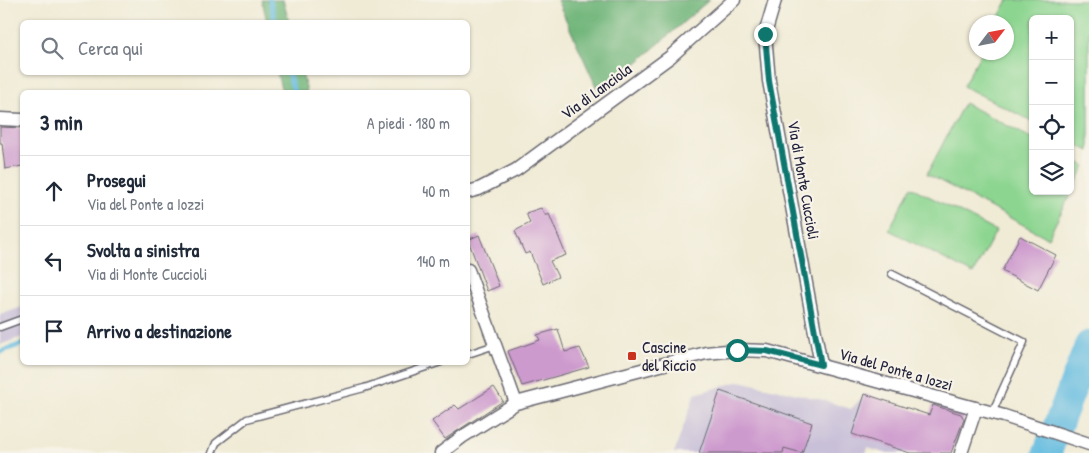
<!DOCTYPE html>
<html lang="it">
<meta charset="utf-8">
<style>
:root{--surface:#fff;--page:#f2f2f3;--text:#1f2937;--muted:#747a83;--line:#e0e1e3}
body{margin:0;font-family:"Patrick Hand",sans-serif;background:var(--page);color:var(--text)}
.controls{position:absolute;right:15px;top:15px;display:grid;overflow:hidden;border-radius:8px;box-shadow:0 1px 4px #0004}
.controls button{width:45px;height:45px;display:grid;place-items:center;padding:0;border:0;border-bottom:1px solid var(--line);background:var(--surface);color:var(--text);font:25px sans-serif}
.compass{position:absolute;left:969px;top:15px;width:45px;height:45px;border-radius:50%;background:var(--surface);box-shadow:0 1px 4px #0004;rotate:58deg}
.stop{position:absolute;width:15px;height:15px;margin:-11px;border:4px solid #0f766e;border-radius:50%;background:#fff}
.stop.end{background:#0f766e;border-color:#fff;box-shadow:0 1px 5px #0008}
.list{margin:0;padding:0;list-style:none}
h2{display:flex;justify-content:space-between;align-items:center;height:65px;margin:0;padding:0 20px;font-size:21px}
h2 small{font-size:16px;font-weight:400;color:var(--muted)}
.list li{display:grid;grid-template-columns:32px 1fr auto;gap:15px;align-items:center;box-sizing:border-box;height:70px;padding:0 20px;border-top:1px solid var(--line)}
.list b{display:block;font-size:19px;white-space:nowrap}
.list p{margin:0;font-size:16px;white-space:nowrap;color:var(--muted)}
.list em{font-size:16px;font-style:normal;color:var(--muted)}
.icon{flex:none;width:28px;height:28px;fill:none;stroke:currentColor;stroke-width:2;stroke-linecap:round;stroke-linejoin:round}
.map{position:relative;flex:none;width:1089px;height:453px;overflow:hidden}
.search{position:absolute;background:var(--surface);box-shadow:0 1px 4px #0004;left:20px;top:20px;width:450px;height:55px;display:flex;align-items:center;gap:12px;box-sizing:border-box;padding:0 18px;border-radius:8px;color:var(--muted);font-size:19px}
.panel{position:absolute;background:var(--surface);box-shadow:0 1px 4px #0004;left:20px;top:90px;width:450px;height:275px;border-radius:8px}
.map>svg:first-child{display:block}
</style>
<div class="map">
<svg width="1089" height="453" viewBox="0 0 1089 453">
<rect width="100%" height="100%" fill="#f7f3e8"/>
<filter id="ink" filterUnits="userSpaceOnUse"><feTurbulence type="fractalNoise" baseFrequency=".02" numOctaves="2"/><feDisplacementMap in="SourceGraphic" scale="10" xChannelSelector="R" yChannelSelector="G"/><feConvolveMatrix kernelMatrix="1 2 1 2 8 2 1 2 1" color-interpolation-filters="sRGB"/></filter>
<filter id="wash" filterUnits="userSpaceOnUse"><feTurbulence type="fractalNoise" baseFrequency=".0096" numOctaves="4" result="noise"/><feDisplacementMap in="SourceGraphic" scale="20" xChannelSelector="R" yChannelSelector="G"/><feGaussianBlur stdDeviation="1.12" result="paint"/><feColorMatrix in="noise" values="0 0 0 0 0 0 0 0 0 0 0 0 0 0 0 0 0 1.4 0 .05"/><feComposite in="paint" operator="in"/></filter>
<g filter="url(#wash)">
<rect width="100%" height="100%" fill="#f0ebd5"/>
<path fill="#c8bfd8" d="M22 307V337L0 345V315Z
M740 381 823 400 851 409 865 394 951 453H884L868 448 866 453H674L695 394Z"/>
<path fill="#8cd590" stroke="#577c66" d="M1008 0H1089V151L1070 141V19H1033V122L963 86 981 53 1006 52V22H996Z
M964 103 1033 139V191H1070V158L1085 166 1048 238 927 174Z
M911 187 996 231 973 274 889 230Z"/>
<path fill="#71b67a" stroke="#4a6c5a" d="M262 0H283L289 22H267Z
M557 0H709L600 95Z
M277 73H302L307 92H282Z"/>
<g fill="none" stroke-linecap="round" stroke-linejoin="round">
<path stroke="#62bbe0" stroke-width="5" d="M270 0 275 22
M288 72 294 92
M0 352 22 344"/>
<path stroke="#62bbe0" stroke-width="29" d="M1047 453 1089 345"/>
</g>
<g id="blocks">
<path fill="#cd9ace" d="M0 127 22 128V166L5 169 2 143H0Z
M541 208 546 216 549 214 566 255 550 261 558 277 543 284 530 252 525 254 515 231 530 223 526 213Z
M479 235 499 286 487 291 468 240Z
M1020 236 1056 255 1038 290 1002 271Z
M558 329 565 352 580 348 589 367 522 386 508 351 540 340 537 335Z
M494 387 503 401 445 439 432 421 455 405 459 409Z
M720 391 812 423 802 453 784 448 783 453H699Z
M865 394 929 415 933 405 961 414 964 419 951 453H910L852 434Z"/>
</g>
</g>
<g filter="url(#ink)">
<use href="#blocks" fill-opacity="0" stroke="#6a6871" stroke-width="1"/>
<g fill="none" stroke-linecap="round" stroke-linejoin="round">
<g stroke="#6a6871" stroke-width="9">
<path id="lane" d="M892 274 1024 342 992 413
M0 327 22 319
M468 354 495 345
M212 453 216 443 247 419 364 388 441 362"/>
</g>
<g stroke="#6a6871" stroke-width="15">
<path id="street" d="M775 0 765 34 769 81 821 365
M0 119 22 120
M468 192 479 189 516 170 670 57 734 0
M468 270 516 403
M441 453 462 437 516 403 706 353 737 350 767 351 1004 416 1089 444
M961 453 976 408"/>
</g>
<use href="#lane" stroke="#fff" stroke-width="6"/>
<use href="#street" stroke="#fff" stroke-width="12"/>
</g>
</g>
<g fill="none" stroke-linecap="round" stroke-linejoin="round" filter="url(#ink)">
<path stroke="#0f766e" stroke-width="6" d="M737 350 767 351 821 365 769 81 765 34"/>
</g>
<rect fill="#c8321e" stroke="#f7f3e8" stroke-width="2" x="627" y="351" width="10" height="10" rx="2.5"/>
<g text-anchor="middle" stroke-width="4.5" stroke-linejoin="round" paint-order="stroke">
<g font-size="16" fill="#22223b" stroke="#f7f3e8">
<text transform="translate(596 91) rotate(-36)" y="6">Via di Lanciola</text>
<text transform="translate(804 180) rotate(80)" y="6">Via di Monte Cuccioli</text>
<text transform="translate(896 369) rotate(16)" y="6">Via del Ponte a Iozzi</text>
</g>
<g font-size="16" fill="#22223b" stroke="#f7f3e8" text-anchor="start">
<text x="642" y="353">Cascine<tspan x="642" dy="18">del Riccio</tspan></text>
</g>
</g>
</svg>
<div class="controls">
<button>+</button>
<button>−</button>
<button><svg class="icon" aria-label="locate" viewBox="0 0 24 24"><circle cx="12" cy="12" r="6"/><path d="M12 2v4M12 18v4M2 12h4M18 12h4"/></svg></button>
<button><svg class="icon" aria-label="layers" viewBox="0 0 24 24"><path d="M12 4l9 5-9 5-9-5zM3 14l9 5 9-5"/></svg></button>
</div>
<svg class="compass" viewBox="-18 -18 36 36"><path d="M0-13l5 13h-10z" fill="#e53935"/><path d="M0 13l5-13h-10z" fill="#747a83"/></svg>
<div class="stop" style="left:737px;top:350px"></div>
<div class="stop end" style="left:765px;top:34px"></div>
<div class="search"><svg class="icon" aria-label="search" viewBox="0 0 24 24"><circle cx="10" cy="10" r="6"/><path d="M15 15l6 6"/></svg>Cerca qui</div>
<section class="panel">
<h2>3 min<small>A piedi · 180 m</small></h2>
<ul class="list">
<li><svg class="icon" aria-label="ahead" viewBox="0 0 24 24"><path d="M12 20V5M6 11l6-6 6 6"/></svg><div><b>Prosegui</b><p>Via del Ponte a Iozzi</p></div><em>40 m</em></li>
<li><svg class="icon" aria-label="left" viewBox="0 0 24 24"><path d="M17 20v-9H6M10 6l-5 5 5 5"/></svg><div><b>Svolta a sinistra</b><p>Via di Monte Cuccioli</p></div><em>140 m</em></li>
<li><svg class="icon" aria-label="arrive" viewBox="0 0 24 24"><path d="M6 21V4h12l-3 4 3 4H6"/></svg><div><b>Arrivo a destinazione</b></div></li>
</ul>
</section>
</div>
